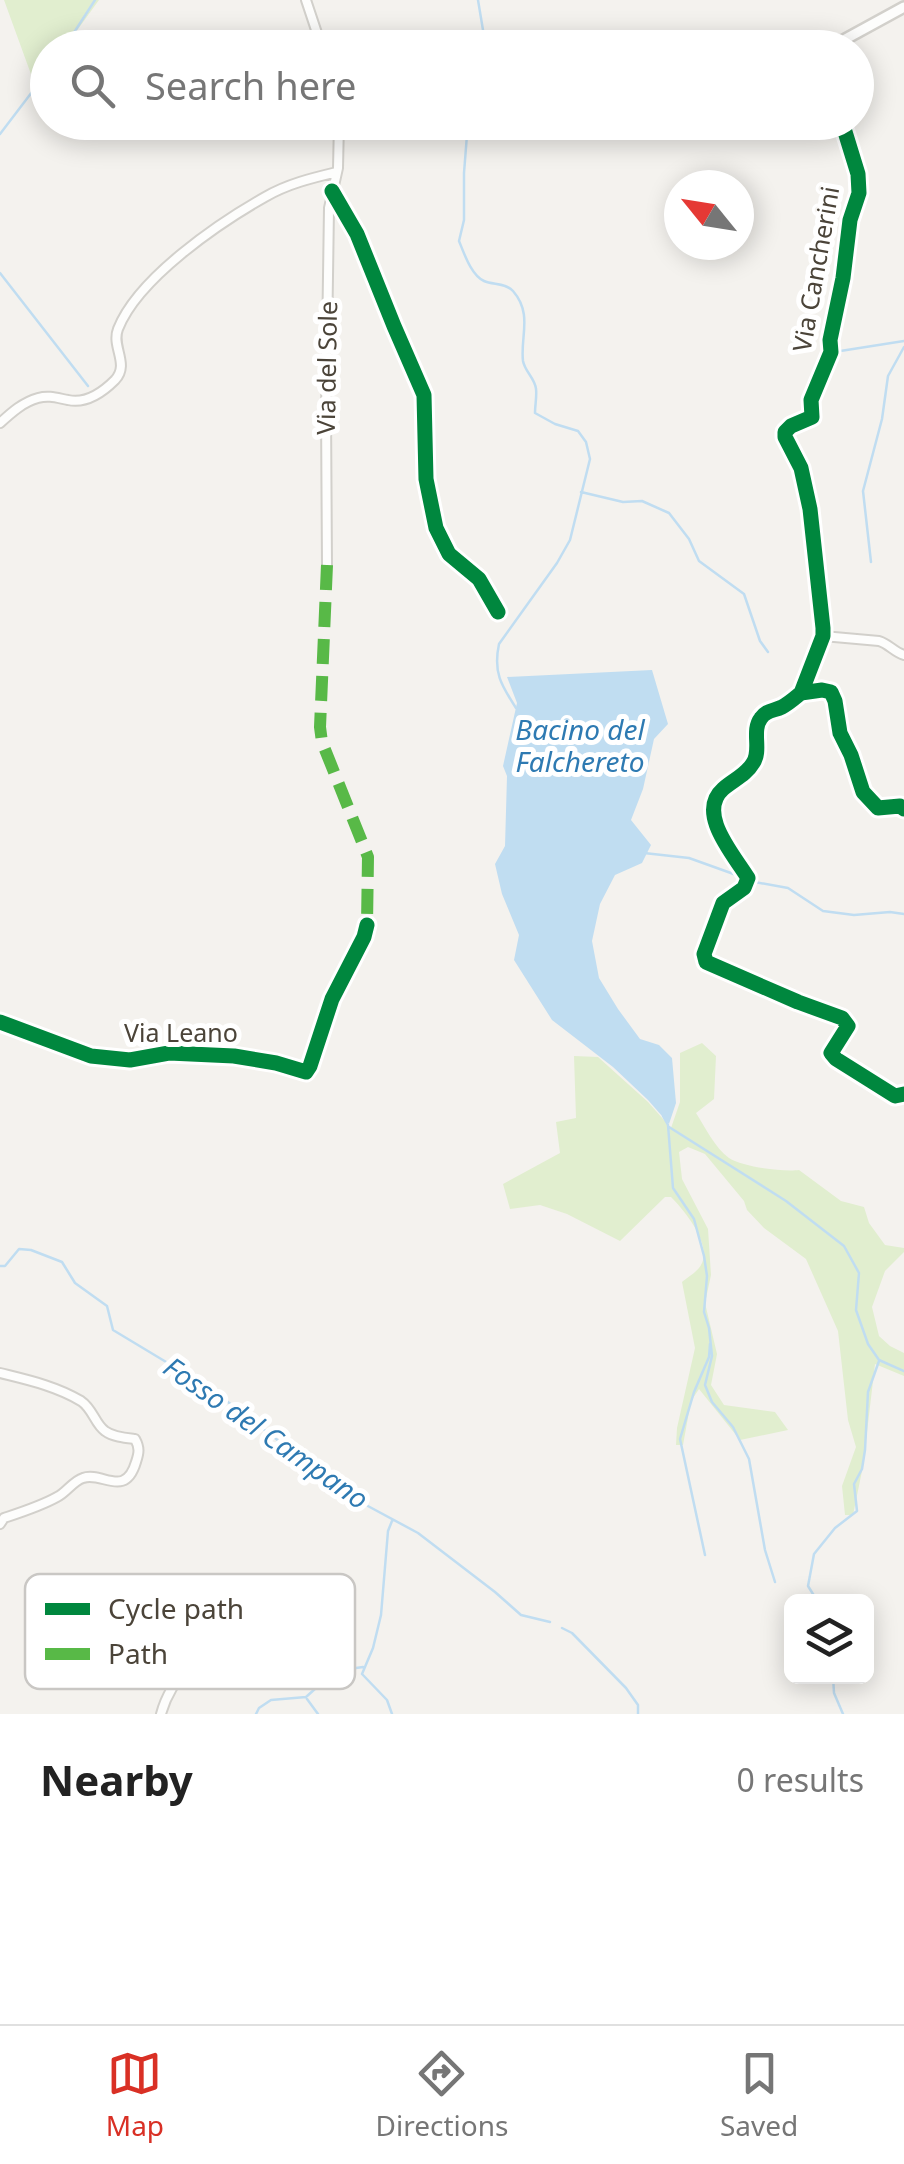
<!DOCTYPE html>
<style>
:root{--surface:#fff;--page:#f2f2f2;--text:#222;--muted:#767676;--line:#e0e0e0;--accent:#d93025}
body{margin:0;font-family:"Noto Sans",sans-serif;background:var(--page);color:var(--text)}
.controls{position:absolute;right:30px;bottom:30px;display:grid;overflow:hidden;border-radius:15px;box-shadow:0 5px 25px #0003}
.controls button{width:90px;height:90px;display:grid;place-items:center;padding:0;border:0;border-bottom:2px solid var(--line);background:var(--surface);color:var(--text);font:50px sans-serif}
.compass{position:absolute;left:664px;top:170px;width:90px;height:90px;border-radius:50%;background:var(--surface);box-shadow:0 5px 25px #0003;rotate:300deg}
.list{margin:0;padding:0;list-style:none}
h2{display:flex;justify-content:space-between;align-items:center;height:130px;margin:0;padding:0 40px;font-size:42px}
h2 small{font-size:32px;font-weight:400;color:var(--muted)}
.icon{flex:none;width:55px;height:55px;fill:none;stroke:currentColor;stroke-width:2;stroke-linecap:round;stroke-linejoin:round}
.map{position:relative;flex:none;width:904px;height:1714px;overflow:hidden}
.search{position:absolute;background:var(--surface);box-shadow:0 5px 25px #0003;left:30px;right:30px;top:30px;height:110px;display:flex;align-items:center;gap:25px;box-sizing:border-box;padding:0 35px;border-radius:55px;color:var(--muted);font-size:38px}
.sheet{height:310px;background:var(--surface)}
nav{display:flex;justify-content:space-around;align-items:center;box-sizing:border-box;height:140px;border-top:2px solid var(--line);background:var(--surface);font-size:28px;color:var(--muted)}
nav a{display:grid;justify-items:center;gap:5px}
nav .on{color:var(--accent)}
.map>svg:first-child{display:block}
</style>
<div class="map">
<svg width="904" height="1714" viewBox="0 0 904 1714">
<rect width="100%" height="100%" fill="#f4f2ee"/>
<path fill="#e1eecf" d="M4 0H99L65 47 48 48 47 71 36 88Z
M702 1043 716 1056 714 1099 696 1113C705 1127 715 1148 729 1158 743 1167 783 1172 799 1170L841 1201 864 1207 869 1223 885 1245 904 1248V1252L885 1271 872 1307 879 1336 890 1346 904 1353V1376L875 1364 863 1466 853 1515H845L842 1486 856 1447 848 1420 838 1331 806 1259 764 1228 747 1210 744 1201 705 1154 688 1147 679 1152 682 1179 708 1229 711 1275 705 1303 717 1354 711 1385 724 1405 775 1412 788 1430 740 1440 699 1389 691 1401 683 1445H676L677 1428 695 1348 682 1282C687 1278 698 1271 701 1265 713 1245 684 1210 671 1197H665L620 1241 567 1214 540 1205 510 1209 503 1184 560 1153 556 1122 576 1118 574 1056 598 1057 648 1102 671 1128 680 1102V1053Z"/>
<path fill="#c0ddf1" d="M652 670 668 724 654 739 643 789 631 820 651 845 642 863 615 875 600 904 592 941 599 978 618 1009 640 1039 659 1045 672 1058 676 1103 669 1124 648 1100 613 1067 552 1020 514 960 519 935 502 894 495 864 505 846 507 776 503 766 517 703 507 677Z"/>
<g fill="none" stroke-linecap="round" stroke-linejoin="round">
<path stroke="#c0ddf1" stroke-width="2.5" d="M478 0 483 30 479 48
M64 48 95 0
M468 122 464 173V220L459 241C464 253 471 275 484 281 493 285 506 283 513 291 533 314 520 337 523 361 525 372 535 378 536 389 537 396 535 405 535 413L555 424 578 431 586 442 590 459 570 540 557 563 499 644C493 672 501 685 516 708
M0 134 48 71
M0 273 88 386
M834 352 904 341
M581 492 623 502 642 501 669 513 689 539 699 561 744 594 760 641 768 652
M871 562 863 491 882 419 888 376 904 347
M644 853 689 858 742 877
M749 881 788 888 823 911 854 915 890 912 904 914
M663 1116 668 1125 673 1188 694 1219 704 1256 707 1276 704 1312 709 1328 712 1356 705 1385 712 1402 733 1427 749 1459 765 1550 775 1582
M669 1127 786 1201 844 1246 859 1273 856 1310 868 1344 879 1360 904 1371
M0 1266H5L19 1249 31 1250 62 1262 75 1283 107 1306 113 1330 211 1389 318 1471 366 1505 418 1533 495 1592 521 1615 550 1622
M392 1521 388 1531 381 1615 373 1648 362 1674 387 1700 392 1714
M705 1555 680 1439 694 1392 709 1357 710 1344
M818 1602 808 1586 814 1554 835 1528 857 1511 854 1484 862 1469 865 1450 868 1392 879 1361
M562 1628 572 1633 626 1688 638 1705V1714
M833 1676 834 1693 843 1714
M307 1699 318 1714
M256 1714 259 1708 271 1700 306 1697 335 1671 363 1667"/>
<g stroke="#d2d0cb" stroke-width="12">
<path id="minor" d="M306 0 322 48
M842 122 858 174 859 193 850 220 843 278 830 340 831 352 811 400 812 417 791 426 785 432V437L801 468 810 509 823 628V636L801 693 822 690 831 692 835 701 840 733 851 755 863 792 878 808 900 806 904 809
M332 191 357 234 394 326 424 395 426 479 436 528 449 554 479 579 498 612
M0 423C11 413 23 402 38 398 49 395 57 398 68 400 86 404 103 392 115 380 130 364 111 347 118 329 138 278 219 223 265 197 287 184 312 178 337 172
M327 565 326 412 329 208 338 168 339 122
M823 636 879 641C889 644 894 652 904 655
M801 693C795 698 788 704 782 707 774 711 766 710 761 718 751 731 762 750 753 763 746 775 733 780 723 789 696 813 734 855 748 878L744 888 723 903 704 954 706 962 798 1002 842 1018 848 1026 831 1053 836 1059 895 1096 904 1094
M0 1022 91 1056 130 1060 169 1053 234 1056 276 1063 306 1072 310 1066 332 999 364 937 367 925
M0 1373C28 1380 56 1386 81 1401 93 1409 95 1424 105 1431 113 1437 126 1438 135 1439 140 1448 139 1453 136 1462 125 1499 102 1471 83 1478 73 1481 66 1493 57 1497 41 1506 22 1512 4 1518L0 1524
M161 1714C171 1677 202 1649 236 1631"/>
</g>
<g stroke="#d2d0cb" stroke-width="14">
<path id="tertiary" d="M829 48 904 7"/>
</g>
<use href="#minor" stroke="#fdfdfc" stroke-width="8"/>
<use href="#tertiary" stroke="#fdfdfc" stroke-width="9"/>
<path stroke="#58b947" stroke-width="12" stroke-dasharray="25 12" stroke-linecap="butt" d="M327 565 320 727 322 742 368 857 367 925"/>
<g stroke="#fff" stroke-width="21">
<path id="cycleway" d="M842 122 858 174 859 193 850 220 843 278 830 340 831 352 811 400 812 417 791 426 785 432V437L801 468 810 509 823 628V636L801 693 822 690 831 692 835 701 840 733 851 755 863 792 878 808 900 806 904 809
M332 191 357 234 394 326 424 395 426 479 436 528 449 554 479 579 498 612
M801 693C795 698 788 704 782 707 774 711 766 710 761 718 751 731 762 750 753 763 746 775 733 780 723 789 696 813 734 855 748 878L744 888 723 903 704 954 706 962 798 1002 842 1018 848 1026 831 1053 836 1059 895 1096 904 1094
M0 1022 91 1056 130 1060 169 1053 234 1056 276 1063 306 1072 310 1066 332 999 364 937 367 925"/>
</g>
<use href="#cycleway" stroke="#00873e" stroke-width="15"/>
</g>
<g text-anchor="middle" stroke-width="10" stroke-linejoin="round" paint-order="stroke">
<g font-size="25" fill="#4b4439" stroke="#fff">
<text transform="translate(816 269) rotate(-80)" y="9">Via Cancherini</text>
<text transform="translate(327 368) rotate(-89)" y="9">Via del Sole</text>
<text x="181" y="1042">Via Leano</text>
</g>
<g font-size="28" font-style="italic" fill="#2e7ab2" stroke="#fff">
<text x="580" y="740">Bacino del<tspan x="580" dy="32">Falchereto</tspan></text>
<text transform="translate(266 1433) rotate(35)" y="10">Fosso del Campano</text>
</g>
</g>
<rect x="25" y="1574" width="330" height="115" rx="15" fill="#fff" stroke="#c9c7c4" stroke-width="2.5"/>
<rect x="45" y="1603" width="45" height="12" fill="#00873e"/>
<rect x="45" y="1648" width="45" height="12" fill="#58b947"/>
<g font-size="28" fill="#4b4439">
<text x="108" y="1619">Cycle path</text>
<text x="108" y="1664">Path</text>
</g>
</svg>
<div class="controls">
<button><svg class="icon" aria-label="layers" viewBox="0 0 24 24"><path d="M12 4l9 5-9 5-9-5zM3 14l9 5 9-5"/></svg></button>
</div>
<svg class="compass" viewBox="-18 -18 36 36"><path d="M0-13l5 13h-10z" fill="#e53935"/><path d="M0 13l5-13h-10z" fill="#767676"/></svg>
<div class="search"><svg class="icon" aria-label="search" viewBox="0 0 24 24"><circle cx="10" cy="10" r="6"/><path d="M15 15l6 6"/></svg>Search here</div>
</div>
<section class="sheet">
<h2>Nearby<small>0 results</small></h2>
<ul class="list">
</ul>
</section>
<nav>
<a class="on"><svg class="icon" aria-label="map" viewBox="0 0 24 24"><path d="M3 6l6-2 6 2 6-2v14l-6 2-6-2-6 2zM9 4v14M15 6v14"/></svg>Map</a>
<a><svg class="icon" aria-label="directions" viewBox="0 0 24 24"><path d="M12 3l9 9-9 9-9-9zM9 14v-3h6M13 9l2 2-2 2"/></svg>Directions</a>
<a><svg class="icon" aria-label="saved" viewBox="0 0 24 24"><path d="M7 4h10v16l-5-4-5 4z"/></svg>Saved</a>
</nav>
